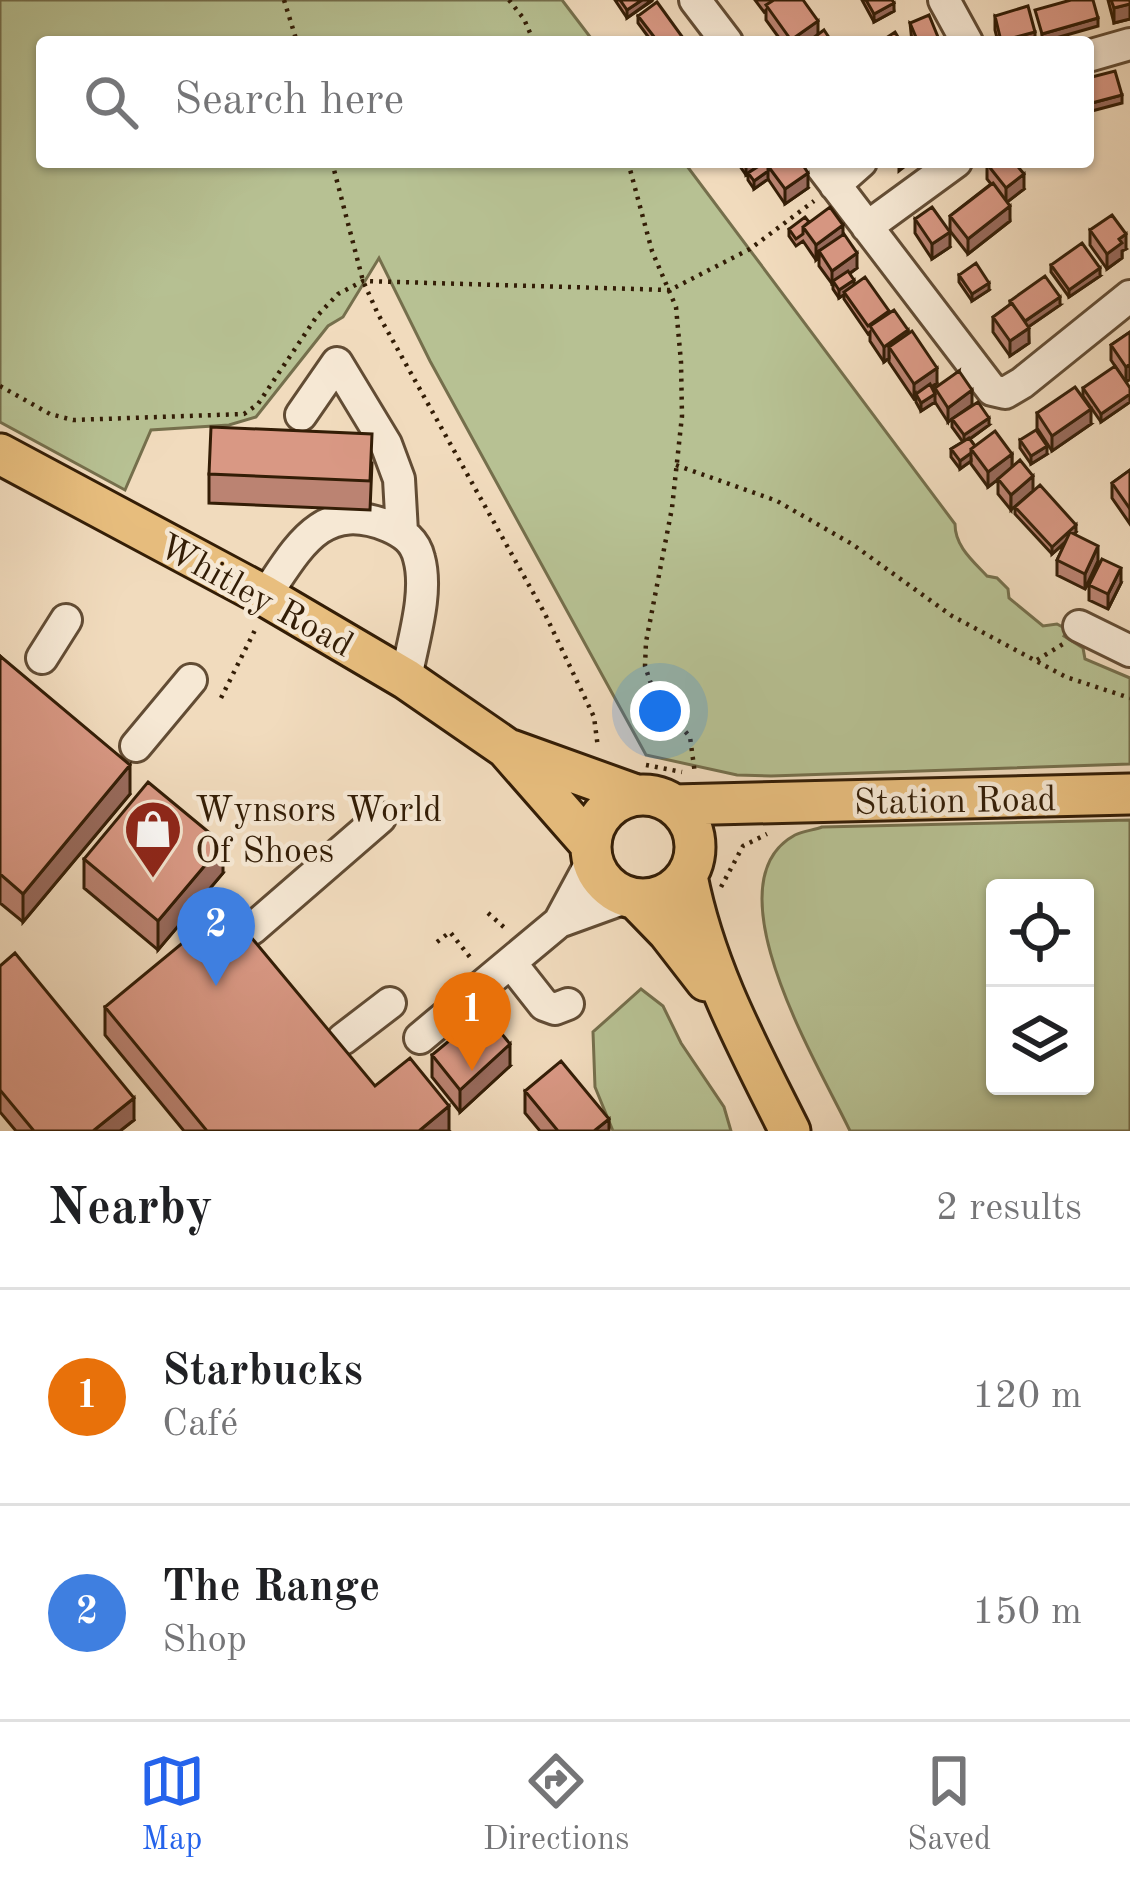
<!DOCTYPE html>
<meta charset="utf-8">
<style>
:root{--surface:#fff;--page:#f2f2f2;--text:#202124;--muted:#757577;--line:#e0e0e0;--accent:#2563eb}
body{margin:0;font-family:"Old Standard TT",serif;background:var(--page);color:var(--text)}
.controls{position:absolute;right:36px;bottom:36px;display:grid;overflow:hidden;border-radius:12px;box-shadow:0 3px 9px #0004}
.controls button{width:108px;height:108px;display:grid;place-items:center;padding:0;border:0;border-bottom:3px solid var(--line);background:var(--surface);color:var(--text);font:60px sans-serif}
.you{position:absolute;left:660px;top:711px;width:42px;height:42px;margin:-30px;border:9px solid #fff;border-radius:50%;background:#1a73e8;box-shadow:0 0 0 18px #1a73e833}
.badge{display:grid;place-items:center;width:78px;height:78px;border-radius:50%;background:var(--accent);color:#fff;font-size:39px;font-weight:700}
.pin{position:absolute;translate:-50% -99px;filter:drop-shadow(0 3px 6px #0008)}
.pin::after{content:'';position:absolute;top:63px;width:42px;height:36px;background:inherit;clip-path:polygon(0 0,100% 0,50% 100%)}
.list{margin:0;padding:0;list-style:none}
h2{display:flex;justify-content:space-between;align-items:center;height:156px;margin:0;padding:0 48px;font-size:51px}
h2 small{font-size:39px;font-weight:400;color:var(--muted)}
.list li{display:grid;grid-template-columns:78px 1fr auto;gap:36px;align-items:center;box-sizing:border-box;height:216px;padding:0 48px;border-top:3px solid var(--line)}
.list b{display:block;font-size:45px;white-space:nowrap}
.list p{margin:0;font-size:39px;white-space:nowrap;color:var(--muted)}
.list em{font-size:39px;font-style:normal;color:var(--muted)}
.icon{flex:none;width:66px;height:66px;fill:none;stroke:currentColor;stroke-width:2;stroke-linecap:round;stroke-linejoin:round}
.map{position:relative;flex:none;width:1130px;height:1131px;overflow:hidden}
.search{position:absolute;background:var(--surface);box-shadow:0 3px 9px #0004;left:36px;right:36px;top:36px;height:132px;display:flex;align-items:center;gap:30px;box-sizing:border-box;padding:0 42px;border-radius:12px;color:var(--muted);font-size:45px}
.sheet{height:588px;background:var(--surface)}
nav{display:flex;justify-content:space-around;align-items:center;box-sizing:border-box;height:168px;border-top:3px solid var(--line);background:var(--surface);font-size:33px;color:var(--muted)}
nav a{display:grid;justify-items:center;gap:6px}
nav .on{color:var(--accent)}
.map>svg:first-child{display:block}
</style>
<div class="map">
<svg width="1130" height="1131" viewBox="0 0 1130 1131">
<rect width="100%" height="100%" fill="#f1dbbd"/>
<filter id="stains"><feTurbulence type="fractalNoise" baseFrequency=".00167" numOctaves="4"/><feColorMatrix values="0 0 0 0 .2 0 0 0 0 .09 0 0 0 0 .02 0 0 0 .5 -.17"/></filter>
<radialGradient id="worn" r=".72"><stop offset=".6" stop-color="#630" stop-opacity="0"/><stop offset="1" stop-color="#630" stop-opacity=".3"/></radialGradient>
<path fill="#b7c193" stroke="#756f4c" stroke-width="3" fill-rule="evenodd" d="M0 0H562L594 42H42V162H684L955 524C955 546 972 560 987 576L997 578 1008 589 1009 598 1043 626 1057 624 1068 630 1064 636 1083 648 1085 659 1130 678V764L771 776 737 775 646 755 430 361 379 258 343 317 328 326 256 417 229 425 151 430 125 490 0 422Z
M1130 820V1131H850C822 1071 706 883 795 835 803 831 814 830 822 827ZM995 888H1085V1086H995Z
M641 989 663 1006 681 1043 724 1107 731 1131H613L595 1087 593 1032Z"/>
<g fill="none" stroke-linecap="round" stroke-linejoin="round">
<g stroke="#624c34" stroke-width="36">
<path id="minor" d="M695 0 727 42
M944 0 967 42
M1088 56 1130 44
M818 162 992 390 1005 393 1022 383 1130 296
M835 185 861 162
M867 227 956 162
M301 415 337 363 386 444 399 479 402 532
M265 596C298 548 321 499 388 526 404 533 415 541 419 558 429 594 412 643 406 679
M1079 626 1130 651
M42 658 66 620
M136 746 191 680
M559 922 593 859
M252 929 380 818
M511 963 544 1005 555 1009 568 1004
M420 1038 559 922 628 897
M343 1039 390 1003"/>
</g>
<g stroke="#331d06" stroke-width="45">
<path id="major" d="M0 454 265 596 406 679 506 748 591 845
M511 750 636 795
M591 847a52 52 0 1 1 104 0a52 52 0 1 1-104 0Z
M674 805 1130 794
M687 876C705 969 748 1047 790 1131
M636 899 668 932 706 981"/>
</g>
<path stroke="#331d06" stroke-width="4.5" stroke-dasharray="3 6" stroke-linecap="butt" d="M284 0 297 42
M509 0 524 19 534 42
M332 162 363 281 378 314 545 614 594 717 598 748
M628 162 652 251 676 307 681 362 682 416 672 508 646 642 645 666 655 696 690 737 695 774
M0 386 50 414 73 420 244 414 258 404 317 316 338 294 363 281 670 290 750 249 814 201
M676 465 777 501 852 544 952 616 1066 677 1130 698
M1037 660 1063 644
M221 698 256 628
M646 765 682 772
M721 887 743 846 767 834
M488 913 506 929
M437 942 450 932 473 961"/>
<use href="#minor" stroke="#f6e8d4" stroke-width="30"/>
<use href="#major" stroke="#e8be7e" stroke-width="39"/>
</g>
<path fill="#bb8372" stroke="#331d06" stroke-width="3" d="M615 0H652V1L627 18Z
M755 0H803L818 35 832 42H782L766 20V10L764 12Z
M862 0H892L894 11 874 22Z
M1108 0H1130V19L1114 23Z
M638 16 686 42H652L638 23Z
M995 16 1035 42H998L995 30Z
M910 23 940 42H912Z
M737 162H765L768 166 808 188 785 204 768 179 754 189 748 180V173L746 175Z
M987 164 1024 189 1007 202 1010 221 968 254 950 231V216L991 184 987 179Z
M915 219 950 247 932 259 915 233Z
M809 222 843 235 857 268 849 274 854 285 889 311 908 334 937 383 932 387 935 390 959 371 948 422 935 402 921 411 916 402V398L914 399 889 362V358L884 362 870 341V332L868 334 844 299V294L839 298 833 289V285L819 266V257L816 260 803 241 796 246 789 236V229Z
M1090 230 1126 249 1122 251V258L1107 269 1090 245Z
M1051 265 1100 276 1069 297 1051 272Z
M959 275 989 290 972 301 959 282Z
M1010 301 1060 305 1028 327 1029 343 1010 356 993 332V317L1010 305Z
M1130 332V379L1126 382 1111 360V345Z
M1083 388H1130V402L1101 422 1083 396Z
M1037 413 1091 424 1052 451 1037 428Z
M952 419 989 425 970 439 975 446 1012 454 1011 510 998 494V479L988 487 971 464V461L960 469 951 457V449L963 442 952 427Z
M1020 440 1047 454 1031 464 1020 448Z
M372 463 370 510 209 503V474Z
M1130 470V524L1112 498V483Z
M1015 507 1076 532 1074 534 1098 561 1085 589 1057 575V560L1066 542 1052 554 1015 514Z
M1121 583 1108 609 1089 600V585Z
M0 656 130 794 23 922 0 903Z
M84 859 223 873 158 950 84 888Z
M0 966 134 1120 120 1131H16L0 1112Z
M105 1007 375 1086 449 1131H184L105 1035Z
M432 1055 510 1066 460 1112 432 1077Z
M525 1091 609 1131H540L525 1113Z"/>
<path fill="#986a5c" stroke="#331d06" stroke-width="3" d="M642 0H652L627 18V10Z
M894 3V11L874 22V14Z
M1130 4V19L1114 23V8Z
M1098 18V26L1042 42V34Z
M818 21V36L809 42H791V40Z
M1035 32V42H1001V41Z
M1122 95V103L1088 112V104Z
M754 162H765L746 175V167Z
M901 162 909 163 899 171V164Z
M768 171V179L754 189V181Z
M808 173V188L785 204V189Z
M1024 174V189L1006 203V188Z
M1010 206V221L968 254V239Z
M843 225V240L819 251V257L816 260V245Z
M950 232V247L932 259V244Z
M1126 234V249L1122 251V258L1107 269V254L1119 239Z
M857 253V268L835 284 833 281 832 286V271Z
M1100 268V276L1069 297V290Z
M854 280V288L839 298V290Z
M989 283V290L972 301V294Z
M1060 297V305L1024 330V322Z
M1029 328V343L1010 356V341Z
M908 330V345L889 347V358L884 362V347Z
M1130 364V379L1126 382V367Z
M937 368V383L917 397 916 394 914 399V384Z
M972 390V405L948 422V408Z
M935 394V402L921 411V403Z
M1130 394V402L1101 422V414Z
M1091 409V424L1052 451V436Z
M989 418V425L964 443V435Z
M1047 446V454L1031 464V456Z
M971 453V461L960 469V461Z
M1012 454V469L988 487V472Z
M1033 476V491L1011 510V495Z
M1076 525V532L1052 554V547Z
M1098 546V561L1085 589V574Z
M1121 568V583L1108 609V594Z
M130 765V794L23 922V894Z
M223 844V873L158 950V921Z
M510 1044V1066L460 1112V1090Z
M134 1098V1120L120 1131H93Z
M449 1106V1131H419Z
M609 1119V1131H594Z"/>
<path fill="#d99884" stroke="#331d06" stroke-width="3" d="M620 0H642L627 10Z
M774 0H803L818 21 791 40 766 5Z
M866 0H892L894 3 874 14Z
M1071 0H1093L1098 18 1042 34 1035 10Z
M1111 0H1130V4L1114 8Z
M657 2 686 42H658L638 16Z
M1028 6 1035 32 1001 41 995 16Z
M929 15 940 42H918L910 23Z
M824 30 832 42H809V41Z
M895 32 901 42H880Z
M1115 71 1122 95 1088 104V78Z
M765 162 768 166V171L754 181 748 173Z
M774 162H801L808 173 785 189 768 166Z
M989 162H1014L1024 174 1006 188 987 164Z
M993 183 1010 206 968 239 950 216Z
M830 207 843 225 816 245 803 227Z
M932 207 950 232 932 244 915 219Z
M1112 215 1126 234 1119 239 1122 243 1107 254 1090 230Z
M805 217 809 222 803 227V234L796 239 789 229Z
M844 234 857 253 832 271 819 251Z
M1082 243 1100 268 1069 290 1051 265Z
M976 263 989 283 972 294 959 275Z
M848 271 854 280 839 290 833 281Z
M1045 276 1060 297 1025 321 1010 301Z
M865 277 889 311 868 326 844 292Z
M1012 303 1029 328 1010 341 993 317Z
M894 310 908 330 884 347 870 326Z
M912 331 937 368 914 384 889 347Z
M1130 332V364L1126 367 1111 345Z
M1115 366 1130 388V394L1101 414 1083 388Z
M959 371 972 390 948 408 935 388Z
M930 384 935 394 921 403 916 394Z
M1075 387 1091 409 1052 436 1037 413Z
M978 402 989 418 964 435 952 419Z
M211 427 372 434 370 481 209 474Z
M1036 430 1047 446 1031 456 1020 440Z
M995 431 1012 454 988 472 971 449Z
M969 438 975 446 971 449V453L960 461 951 449Z
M1020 460 1033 476 1011 495 998 479Z
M1130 470V509L1112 483Z
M1040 485 1076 525 1052 547 1015 507Z
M1070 532 1098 546 1085 574 1057 560Z
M1102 559 1121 568 1108 594 1089 585Z
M0 656 130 765 23 894 0 874Z
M148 782 223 844 158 921 84 859Z
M226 907 375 1086 410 1058 449 1106 419 1131H207L105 1007Z
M15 953 134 1098 93 1131H34L0 1090V966Z
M484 1012 510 1044 460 1090 432 1055Z
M561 1061 609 1119 594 1131H558L525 1091Z"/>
<defs>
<g id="shop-pin" transform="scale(3)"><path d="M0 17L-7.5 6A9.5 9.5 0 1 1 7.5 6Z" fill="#8f2418" stroke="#f6e8d4"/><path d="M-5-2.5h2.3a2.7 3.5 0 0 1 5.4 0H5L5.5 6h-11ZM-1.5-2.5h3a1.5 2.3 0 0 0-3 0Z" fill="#fff"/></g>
</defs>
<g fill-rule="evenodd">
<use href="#shop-pin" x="153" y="829"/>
</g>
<g text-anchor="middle" stroke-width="9" stroke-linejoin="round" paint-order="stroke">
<g font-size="36" fill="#331d06" stroke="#f6e8d4">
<text transform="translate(257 594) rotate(29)" y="13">Whitley Road</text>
<text transform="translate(955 799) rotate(-1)" y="13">Station Road</text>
</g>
<g font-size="36" fill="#331d06" stroke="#f6e8d4" text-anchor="start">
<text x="195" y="821">Wynsors World<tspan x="195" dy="41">Of Shoes</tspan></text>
</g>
</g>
<rect width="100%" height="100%" filter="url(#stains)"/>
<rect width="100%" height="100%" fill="url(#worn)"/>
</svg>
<div class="controls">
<button><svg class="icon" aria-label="locate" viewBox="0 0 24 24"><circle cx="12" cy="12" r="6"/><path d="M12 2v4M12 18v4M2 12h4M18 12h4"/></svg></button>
<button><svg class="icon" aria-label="layers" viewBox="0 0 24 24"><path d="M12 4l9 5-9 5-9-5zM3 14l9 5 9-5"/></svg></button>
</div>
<div class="you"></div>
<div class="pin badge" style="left:472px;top:1071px;background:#e8710a">1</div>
<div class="pin badge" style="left:216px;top:986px;background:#3f7fe0">2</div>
<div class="search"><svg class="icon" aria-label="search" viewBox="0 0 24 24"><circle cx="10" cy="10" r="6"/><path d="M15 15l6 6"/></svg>Search here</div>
</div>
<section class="sheet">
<h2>Nearby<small>2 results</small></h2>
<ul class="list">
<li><span class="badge" style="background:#e8710a">1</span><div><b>Starbucks</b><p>Café</p></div><em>120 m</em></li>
<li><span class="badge" style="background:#3f7fe0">2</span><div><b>The Range</b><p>Shop</p></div><em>150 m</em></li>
</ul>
</section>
<nav>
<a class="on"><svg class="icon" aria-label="map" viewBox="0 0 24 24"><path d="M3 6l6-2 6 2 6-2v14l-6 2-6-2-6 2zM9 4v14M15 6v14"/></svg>Map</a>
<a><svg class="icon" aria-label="directions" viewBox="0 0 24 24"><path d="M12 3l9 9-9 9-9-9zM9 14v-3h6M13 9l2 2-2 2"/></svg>Directions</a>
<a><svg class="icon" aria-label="saved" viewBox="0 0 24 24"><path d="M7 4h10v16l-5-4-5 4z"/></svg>Saved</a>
</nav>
